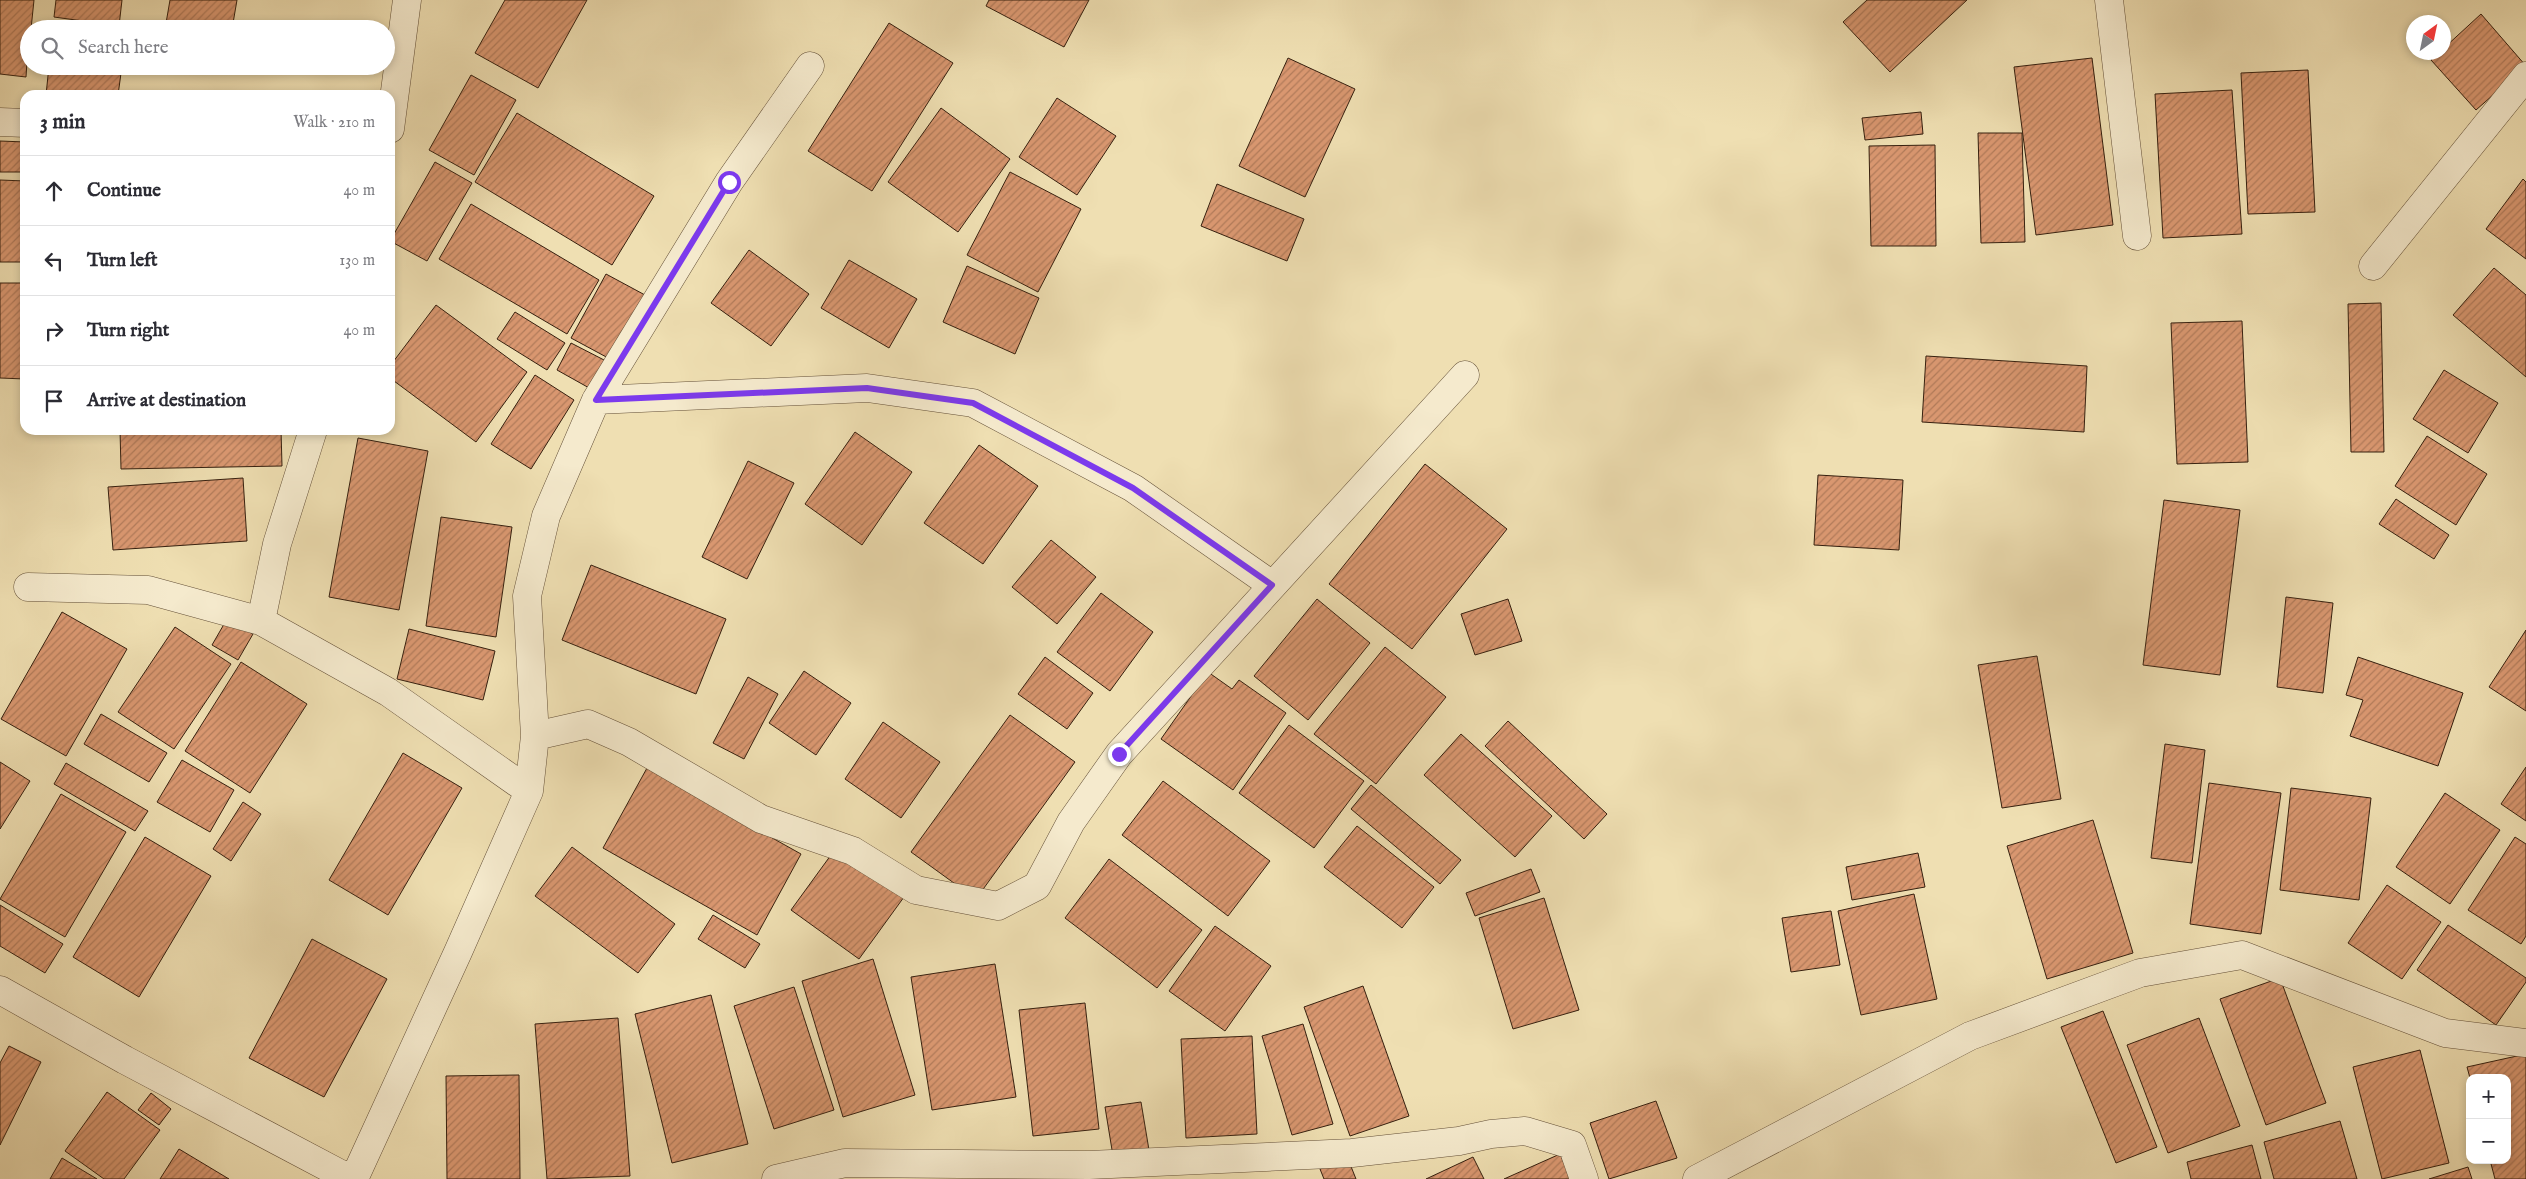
<!DOCTYPE html>
<meta charset="utf-8">
<style>
:root{--surface:#fff;--page:#f2f2f3;--text:#2b2b33;--muted:#7c7c81;--line:#e1e1e2}
body{margin:0;font-family:"IM FELL English",serif;background:var(--page);color:var(--text)}
.controls{position:absolute;right:15px;bottom:15px;display:grid;overflow:hidden;border-radius:10px;box-shadow:0 2px 8px #0003}
.controls button{width:45px;height:45px;display:grid;place-items:center;padding:0;border:0;border-bottom:1px solid var(--line);background:var(--surface);color:var(--text);font:25px sans-serif}
.compass{position:absolute;left:2406px;top:15px;width:45px;height:45px;border-radius:50%;background:var(--surface);box-shadow:0 2px 8px #0003;rotate:33deg}
.stop{position:absolute;width:15px;height:15px;margin:-11px;border:4px solid #7c3aed;border-radius:50%;background:#fff}
.stop.end{background:#7c3aed;border-color:#fff;box-shadow:0 1px 5px #0008}
.list{margin:0;padding:0;list-style:none}
h2{display:flex;justify-content:space-between;align-items:center;height:65px;margin:0;padding:0 20px;font-size:21px}
h2 small{font-size:16px;font-weight:400;color:var(--muted)}
.list li{display:grid;grid-template-columns:32px 1fr auto;gap:15px;align-items:center;box-sizing:border-box;height:70px;padding:0 20px;border-top:1px solid var(--line)}
.list b{display:block;font-size:19px;white-space:nowrap}
.list em{font-size:16px;font-style:normal;color:var(--muted)}
.icon{flex:none;width:28px;height:28px;fill:none;stroke:currentColor;stroke-width:2;stroke-linecap:round;stroke-linejoin:round}
.map{position:relative;flex:none;width:2526px;height:1179px;overflow:hidden}
.search{position:absolute;background:var(--surface);box-shadow:0 2px 8px #0003;left:20px;top:20px;width:375px;height:55px;display:flex;align-items:center;gap:12px;box-sizing:border-box;padding:0 18px;border-radius:28px;color:var(--muted);font-size:19px}
.panel{position:absolute;background:var(--surface);box-shadow:0 2px 8px #0003;left:20px;top:90px;width:375px;height:345px;border-radius:15px}
.map>svg:first-child{display:block}
</style>
<div class="map">
<svg width="2526" height="1179" viewBox="0 0 2526 1179">
<defs>
<pattern id="building-hatch" width="6" height="6" patternUnits="userSpaceOnUse" patternTransform="scale(1.25)"><rect width="6" height="6" fill="#d99770"/><path d="M-1 1l2-2M0 6l6-6M5 7l2-2" fill="none" stroke="#b17b5a"/></pattern>
</defs>
<rect width="100%" height="100%" fill="#efdfb2"/>
<filter id="stains"><feTurbulence type="fractalNoise" baseFrequency=".004" numOctaves="4"/><feColorMatrix values="0 0 0 0 .2 0 0 0 0 .09 0 0 0 0 .02 0 0 0 .5 -.17"/></filter>
<radialGradient id="worn" r=".72"><stop offset=".6" stop-color="#630" stop-opacity="0"/><stop offset="1" stop-color="#630" stop-opacity=".3"/></radialGradient>
<path fill="url(#building-hatch)" stroke="#36200f" d="M0 0H34L31 29H29L26 77 0 74Z
M56 0H122L119 26 54 17Z
M170 0H237L232 29H165Z
M505 0H587L538 88 475 53Z
M989 0H1089L1064 47 986 6Z
M1867 0H1967L1890 72 1843 22Z
M2481 14 2526 66 2476 110 2431 60 2439 52H2444V48Z
M889 23 953 63 872 191 808 151Z
M1288 58 1355 89 1305 197 1239 166Z
M2092 58 2113 225 2036 235 2014 67Z
M49 66H122L118 95H46Z
M2308 70 2315 212 2248 214 2241 73Z
M471 75 516 100 474 175 429 150Z
M2232 90 2242 234 2163 238 2155 94Z
M1057 98 1116 136 1077 195 1019 157Z
M941 108 1010 159 958 232 888 182Z
M1921 112 1923 134 1865 140 1862 118Z
M517 113 654 196 612 265 475 182Z
M1978 133H2022L2025 242 1981 243Z
M0 141 25 142V172H0Z
M1935 145 1936 246H1871L1869 146Z
M435 162 472 183 427 261 390 241Z
M1010 172 1081 209 1038 292 967 255Z
M2523 179 2526 182V259L2486 229Z
M0 180 25 181V262H0Z
M1217 184 1304 219 1287 261 1201 226Z
M471 204 599 280 567 334 439 259Z
M749 250 809 294 771 346 711 303Z
M849 260 917 299 889 348 821 308Z
M967 266 1039 298 1015 354 943 322Z
M2494 268 2526 295V377L2453 315Z
M606 274 645 295 610 359 571 338Z
M0 283H25V379L0 378Z
M2381 303 2384 452H2351L2348 304Z
M436 305 527 372 476 442 390 378V366Z
M515 312 565 343 547 370 497 339Z
M2242 321 2248 462 2177 464 2171 323Z
M571 343 606 361 591 389 557 370Z
M1926 356 2087 366 2084 432 1922 422Z
M2444 370 2498 403 2468 453 2413 419Z
M535 375 574 400 531 469 491 444Z
M120 430H281L282 466 121 469Z
M855 432 912 472 862 545 805 504Z
M2427 436 2487 474 2456 525 2395 486Z
M358 438 428 451 399 610 329 597Z
M979 445 1038 486 983 564 924 523Z
M748 461 794 483 747 579 702 557Z
M1425 464 1507 529 1412 649 1329 584Z
M1818 475 1903 480 1899 550 1814 545Z
M243 478 247 541 113 550 108 487Z
M2396 499 2449 535 2434 559 2379 524Z
M2164 500 2240 510 2220 675 2143 665Z
M441 517 512 527 496 637 426 626Z
M1051 540 1096 577 1057 624 1012 587Z
M591 565 726 619 696 694 562 640Z
M1101 593 1153 632 1110 691 1057 652Z
M2286 597 2333 603 2323 693 2277 687Z
M1317 599 1370 643 1308 720 1254 676Z
M1508 599 1522 641 1475 655 1461 614Z
M62 612 127 649 66 756 1 719Z
M227 619 253 634 238 660 212 645Z
M175 627 231 664 174 749 118 712Z
M409 629 495 651 483 700 397 679Z
M2526 630V711L2489 687Z
M1385 647 1446 697 1376 784 1314 734Z
M2037 656 2061 799 2002 808 1978 665Z
M1045 657 1093 693 1067 729 1018 694Z
M2358 657 2463 693 2438 766 2350 736 2363 700 2346 695Z
M241 662 307 704 250 793 185 751Z
M804 671 851 703 816 755 769 723Z
M1208 672 1232 689 1239 680 1286 713 1233 790 1161 739Z
M748 677 778 694 744 759 713 743Z
M101 714 167 753 149 782 84 744Z
M1010 715 1075 762 976 899 911 852Z
M1508 721 1607 814 1584 839 1485 746Z
M883 722 940 762 901 818 845 779Z
M1289 725 1364 781 1314 848 1239 793Z
M1461 734 1552 816 1515 857 1424 775Z
M2165 744 2205 750 2192 863 2151 858Z
M403 753 462 788 388 915 329 880Z
M182 760 234 790 210 832 157 802Z
M0 762 30 781 0 829Z
M66 763 148 811 135 831 54 784Z
M2526 767V821L2501 804Z
M647 768 801 854 757 935 603 848Z
M1163 781 1270 861 1228 916 1122 835Z
M2209 783 2281 793 2261 934 2190 924Z
M1371 785 1461 860 1440 884 1351 809Z
M2291 788 2371 798 2359 900 2280 890Z
M2445 793 2500 830 2450 904 2396 867Z
M61 794 126 832 65 937 0 899Z
M243 802 261 814 231 861 213 849Z
M2093 820 2133 953 2047 979 2007 846Z
M1357 826 1434 887 1402 928 1324 867Z
M145 837 211 876 139 997 73 957Z
M2515 837 2526 844V936L2521 944 2468 910Z
M572 847 675 924 638 973 535 896Z
M836 848 904 897 859 959 791 910Z
M1918 853 1925 887 1852 900 1846 867Z
M1109 859 1202 930 1157 988 1065 918Z
M1531 869 1540 892 1475 916 1466 893Z
M2387 885 2441 922 2402 979 2348 943Z
M1914 894 1937 999 1861 1015 1838 911Z
M1544 898 1579 1010 1513 1029 1479 918Z
M0 905 63 944 45 973 0 946Z
M1831 911 1840 965 1791 972 1782 918Z
M713 915 760 944 745 968 698 939Z
M2448 925 2526 978V982L2496 1025 2417 970Z
M1215 926 1271 966 1225 1031 1169 991Z
M312 939 387 979 324 1097 249 1058Z
M873 959 915 1095 843 1117 802 981Z
M995 964 1016 1097 932 1110 911 977Z
M2280 978 2326 1103 2266 1125 2220 999Z
M1363 986 1409 1116 1350 1136 1304 1007Z
M794 987 834 1110 774 1129 734 1006Z
M711 995 748 1144 672 1163 635 1014Z
M1085 1003 1099 1129 1033 1136 1019 1010Z
M2103 1011 2157 1147 2116 1163 2061 1027Z
M618 1018 630 1176 547 1179 535 1024Z
M2199 1018 2240 1126 2168 1153 2127 1045Z
M1303 1024 1333 1124 1292 1135 1262 1036Z
M1252 1036 1257 1134 1186 1138 1181 1039Z
M9 1046 41 1062 0 1145V1063Z
M2420 1050 2449 1163 2382 1179 2353 1067Z
M2526 1054V1179H2495L2490 1160H2507V1078H2470L2467 1067Z
M519 1075 520 1179H447L446 1076Z
M107 1092 160 1130 124 1179H104L65 1151Z
M151 1093 171 1109 159 1125 138 1110Z
M1656 1101 1677 1158 1609 1179 1590 1123Z
M1141 1102 1149 1150 1113 1156 1105 1107Z
M2340 1121 2357 1179H2274L2264 1142Z
M2252 1145 2261 1179H2191L2187 1162Z
M179 1149 229 1179H160Z
M1560 1154 1571 1179H1504Z
M1473 1157 1484 1179H1426Z
M62 1158 97 1179H50Z
M1348 1159 1356 1179H1324L1320 1169Z
M2468 1167 2472 1179H2429Z"/>
<g fill="none" stroke-linecap="round" stroke-linejoin="round">
<g stroke="#645038" stroke-width="29">
<path id="minor" d="M2109 0 2137 236
M0 122 25 123
M390 129 407 0
M2373 266 2526 76
M596 400 867 388 973 403 1133 488 1272 585
M28 587 148 590 261 621 388 692 529 791
M261 621 277 544 313 430
M535 736 588 724 629 742 761 819 853 851 916 890 998 906 1037 886 1071 822 1119 754 1465 375
M0 990 125 1060 350 1179
M354 1179 458 952 529 791 535 736 527 596 546 516 596 400 729 182 810 66
M776 1179 845 1163 1089 1165 1352 1153 1459 1141 1491 1134 1525 1131 1572 1145 1584 1179
M1697 1179 1970 1036 2140 973 2242 955 2445 1033 2526 1043"/>
</g>
<use href="#minor" stroke="#f5eacd" stroke-width="28"/>
</g>
<g fill="none" stroke-linecap="round" stroke-linejoin="round">
<path stroke="#7c3aed" stroke-width="6" d="M729 182 596 400 867 388 973 403 1133 488 1272 585 1119 754"/>
</g>
<rect width="100%" height="100%" filter="url(#stains)"/>
<rect width="100%" height="100%" fill="url(#worn)"/>
</svg>
<div class="controls">
<button>+</button>
<button>−</button>
</div>
<svg class="compass" viewBox="-18 -18 36 36"><path d="M0-13l5 13h-10z" fill="#e53935"/><path d="M0 13l5-13h-10z" fill="#7c7c81"/></svg>
<div class="stop" style="left:729px;top:182px"></div>
<div class="stop end" style="left:1119px;top:754px"></div>
<div class="search"><svg class="icon" aria-label="search" viewBox="0 0 24 24"><circle cx="10" cy="10" r="6"/><path d="M15 15l6 6"/></svg>Search here</div>
<section class="panel">
<h2>3 min<small>Walk · 210 m</small></h2>
<ul class="list">
<li><svg class="icon" aria-label="ahead" viewBox="0 0 24 24"><path d="M12 20V5M6 11l6-6 6 6"/></svg><div><b>Continue</b></div><em>40 m</em></li>
<li><svg class="icon" aria-label="left" viewBox="0 0 24 24"><path d="M17 20v-9H6M10 6l-5 5 5 5"/></svg><div><b>Turn left</b></div><em>130 m</em></li>
<li><svg class="icon" aria-label="right" viewBox="0 0 24 24"><path d="M7 20v-9h11M14 6l5 5-5 5"/></svg><div><b>Turn right</b></div><em>40 m</em></li>
<li><svg class="icon" aria-label="arrive" viewBox="0 0 24 24"><path d="M6 21V4h12l-3 4 3 4H6"/></svg><div><b>Arrive at destination</b></div></li>
</ul>
</section>
</div>
